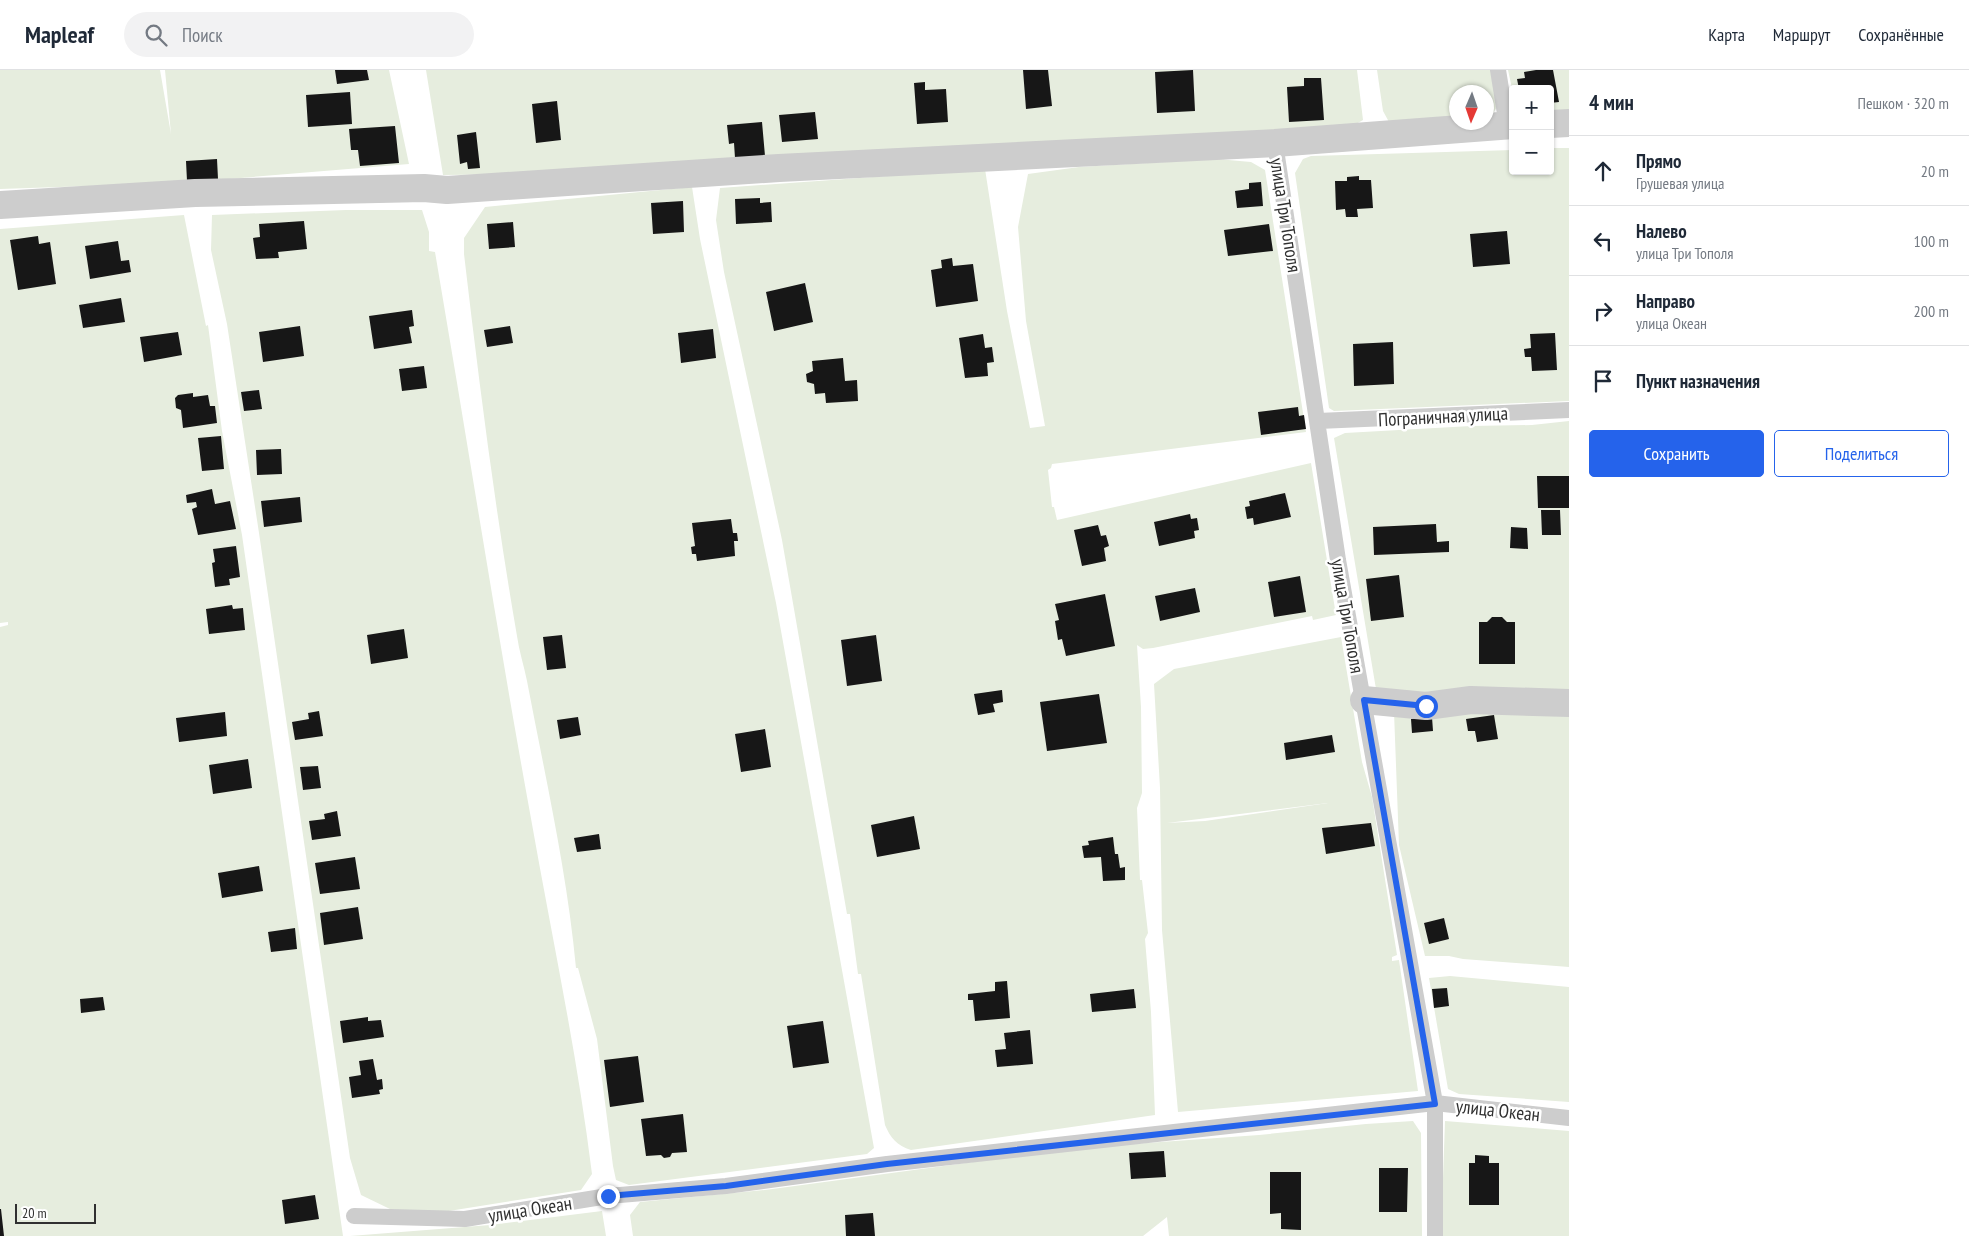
<!DOCTYPE html>
<html lang="ru">
<meta charset="utf-8">
<style>
:root{--surface:#fff;--page:#f2f2f3;--text:#1f2937;--muted:#747a83;--line:#e0e1e3;--accent:#2563eb}
body{margin:0;font-family:"PT Sans Narrow",sans-serif;background:var(--page);color:var(--text)}
.controls{position:absolute;right:15px;top:15px;display:grid;overflow:hidden;border-radius:5px;box-shadow:0 1px 4px #0004}
.controls button{width:45px;height:45px;display:grid;place-items:center;padding:0;border:0;border-bottom:1px solid var(--line);background:var(--surface);color:var(--text);font:25px sans-serif}
.compass{position:absolute;left:1449px;top:15px;width:45px;height:45px;border-radius:50%;background:var(--surface);box-shadow:0 1px 4px #0004;rotate:182deg}
.scale{position:absolute;left:15px;bottom:12px;width:81px;box-sizing:border-box;padding-left:5px;border:2px solid #303030;border-top:0;font-size:14px;line-height:18px;white-space:nowrap;color:#303030;-webkit-text-stroke:4px #fff;paint-order:stroke}
.stop{position:absolute;width:15px;height:15px;margin:-11px;border:4px solid #2563eb;border-radius:50%;background:#fff}
.stop.end{background:#2563eb;border-color:#fff;box-shadow:0 1px 5px #0008}
.list{margin:0;padding:0;list-style:none}
h2{display:flex;justify-content:space-between;align-items:center;height:65px;margin:0;padding:0 20px;font-size:21px}
h2 small{font-size:16px;font-weight:400;color:var(--muted)}
.list li{display:grid;grid-template-columns:32px 1fr auto;gap:15px;align-items:center;box-sizing:border-box;height:70px;padding:0 20px;border-top:1px solid var(--line)}
.list b{display:block;font-size:19px;white-space:nowrap}
.list p{margin:0;font-size:16px;white-space:nowrap;color:var(--muted)}
.list em{font-size:16px;font-style:normal;color:var(--muted)}
.actions{display:flex;gap:10px;padding:15px 20px}
.actions a{flex:1;padding:11px 0;border:1px solid var(--accent);border-radius:5px;text-align:center;font-size:18px;color:var(--accent)}
.actions .main{background:var(--accent);color:#fff}
.icon{flex:none;width:28px;height:28px;fill:none;stroke:currentColor;stroke-width:2;stroke-linecap:round;stroke-linejoin:round}
.map{position:relative;flex:none;width:1569px;height:1166px;overflow:hidden}
header{display:flex;align-items:center;gap:30px;box-sizing:border-box;height:70px;padding:0 25px;background:var(--surface);border-bottom:1px solid var(--line)}
header strong{font-size:24px}
nav{display:flex;gap:28px;margin-inline-start:auto;font-size:18px}
.search{width:350px;height:45px;background:var(--page);display:flex;align-items:center;gap:12px;box-sizing:border-box;padding:0 18px;border-radius:28px;color:var(--muted);font-size:19px}
main{display:flex}
aside{flex:1;background:var(--surface)}
.map>svg:first-child{display:block}
</style>
<header>
<strong>Mapleaf</strong>
<div class="search"><svg class="icon" aria-label="search" viewBox="0 0 24 24"><circle cx="10" cy="10" r="6"/><path d="M15 15l6 6"/></svg>Поиск</div>
<nav><a>Карта</a><a>Маршрут</a><a>Сохранённые</a></nav>
</header>
<main>
<div class="map">
<svg width="1569" height="1166" viewBox="0 0 1569 1166">
<rect width="100%" height="100%" fill="#fff"/>
<path fill="#e6edde" fill-rule="evenodd" d="M0 0H160L171 64 165 0H389L409 94 179 113 0 119Z
M426 0H1357L1363 50 1356 54 1247 62 523 104 443 105Z
M1377 0H1492L1498 35 1491 47H1487L1486 22H1456V49L1389 52 1383 41Z
M1508 0H1569V44L1550 45V19H1513V23Z
M1550 78H1569V331L1334 341 1329 338 1295 103 1303 89 1311 86 1513 80V101H1550Z
M1217 89 1251 92 1265 100 1306 362 1052 394 1051 398 1048 400 1052 437H1054L1057 450 1311 393 1336 545 1313 550 1312 546 1153 578 1143 579 1137 575 1141 637 1142 723 1137 738 1140 810H1142L1148 863 1145 869 1151 942 1155 1045 911 1080C897 1076 890 1067 885 1055L861 904H858L850 844H847L782 470 724 202 716 150 720 118 985 99 1007 241 1030 358 1045 356 1026 251 1018 157 1028 104 1079 97Z
M692 117 700 169 776 533 874 1078 867 1084 629 1115 616 1110 613 1096 597 969 578 898H576C567 801 545 706 527 611 524 596 519 581 517 566 495 439 479 312 464 184V168L485 137Z
M346 140H422L429 162V181L435 182C467 369 496 556 530 743 551 863 577 982 592 1104L581 1120 430 1144 390 1139 361 1125 350 1088 259 463 227 254 211 180 212 145Z
M184 145 206 256 208 255 222 361 242 465 343 1166H0V557L8 555V552L0 553V159Z
M1569 351V625H1455L1376 619 1334 368 1345 363 1471 356 1532 355Z
M1341 567 1362 692 1372 727 1397 885 1392 887V891L1399 890 1418 1021 1178 1042 1162 860 1160 718 1154 614 1174 599ZM1328 733 1205 751 1167 753Z
M1394 642 1569 643V897L1463 889 1449 886H1425L1399 775Z
M1450 906 1569 917V1032L1459 1024 1448 1019 1429 908Z
M1413 1051 1421 1063 1422 1166H1169L1167 1147 1143 1166H633L630 1145 640 1132 765 1120 1077 1078 1259 1065 1366 1054Z
M1445 1051 1569 1061V1166H1441Z
M602 1141 606 1166H350L490 1155Z"/>
<path fill="#171717" d="M335 0H367L369 10 337 14Z
M1023 0H1048L1052 36 1026 39Z
M1193 0 1195 41 1157 43 1155 2Z
M1536 0H1553L1559 32 1550 33V19H1519L1517 9 1525 8 1524 2Z
M1304 8H1321L1324 50 1289 52 1287 17 1304 16Z
M925 12V20L946 19 948 52 917 54 914 13Z
M350 22 352 54 308 57 306 25Z
M557 31 561 70 536 73 532 34Z
M815 42 818 69 782 72 779 45Z
M762 52 765 86 735 88 734 73 729 74 727 55Z
M395 56 399 93 360 96 358 80H351L349 59Z
M476 62 480 98 468 99 467 92 460 94 457 65Z
M217 89 218 109 187 111 186 91Z
M1359 106V110H1371L1373 138 1357 139 1358 147H1346L1345 139 1336 140 1335 111H1347V107Z
M1261 112 1263 136 1237 138 1235 121 1249 119V113Z
M760 128V133L771 132 772 152 736 154 735 129Z
M683 131 684 162 653 164 651 133Z
M304 151 307 179 278 182 279 188 256 189 253 168 260 167 259 154Z
M513 152 515 177 489 179 487 154Z
M1269 154 1273 181 1228 186 1224 160Z
M1507 161 1510 194 1473 197 1470 164Z
M38 166 39 174 50 172 56 214 18 220 10 170Z
M118 171 121 191 129 190 131 202 90 209 85 176Z
M952 188 953 196 973 194 978 231 936 237 931 200 942 198 941 190Z
M805 213 813 252 774 261 766 222Z
M121 228 125 252 83 258 79 235Z
M412 240 414 256 409 257 412 273 374 279 369 246Z
M300 256 304 286 263 292 259 262Z
M510 256 513 273 487 277 484 260Z
M713 259 716 288 681 293 678 263Z
M178 262 182 285 144 292 140 267Z
M1555 263 1557 300 1532 301 1531 287H1525L1524 279 1531 278 1530 264Z
M983 264 985 278 992 277 994 292 987 293 988 306 965 308 959 268Z
M1393 272 1394 314 1354 316 1353 274Z
M843 288 845 311 857 310 858 331 826 333 825 323 815 324 814 314 807 312 806 304 813 301 812 291Z
M424 296 427 318 402 321 399 299Z
M259 320 262 339 244 341 241 322Z
M193 323V327L208 325 210 336H215L217 353 183 358 181 340 176 338 175 328 178 325Z
M1298 337 1299 346 1304 345 1306 359 1261 365 1258 342Z
M221 366 224 399 202 401 198 368Z
M281 379 282 404 257 405 256 380Z
M1537 406H1569V438H1538Z
M212 419 215 434 230 431 236 459 198 465 192 439 197 437 196 432 187 433 186 425Z
M1285 423 1291 447 1254 455 1253 448 1247 449 1245 437 1250 436 1249 431Z
M300 427 302 452 264 457 261 431Z
M1541 440H1560L1561 465H1542Z
M1190 444 1191 449 1197 448 1199 460 1194 461 1195 468 1159 476 1154 452Z
M731 449 733 463H737L738 471H734L735 486 697 491 696 484H692L691 477 695 476 692 453Z
M1436 454 1437 472 1449 471V482L1374 485 1373 457Z
M1098 455 1101 466 1106 465 1109 476 1104 478 1106 491 1082 496 1074 460Z
M1511 457 1527 458 1528 479 1510 478Z
M236 476 240 507 229 509 230 515 215 517 212 493 215 492 213 479Z
M1399 505 1404 547 1371 551 1366 509Z
M1300 506 1306 542 1274 547 1268 512Z
M1195 518 1200 542 1160 551 1155 526Z
M1105 524 1115 576 1066 586 1062 569 1058 570 1055 551 1059 550 1055 534Z
M232 535 233 539 243 538 245 560 209 564 206 539Z
M1492 547H1502L1507 552H1515V594H1479V552H1487Z
M404 559 408 588 371 594 367 565Z
M562 565 566 598 547 600 543 567Z
M876 565 882 611 847 616 841 570Z
M1002 620 1003 632 993 634 995 642 978 645 974 624Z
M1099 624 1107 673 1047 681 1040 632Z
M319 641 323 666 295 670 292 652 309 649 308 643Z
M225 642 227 666 179 672 176 648Z
M1494 645 1498 669 1477 672 1475 661H1468L1466 649Z
M578 647 581 665 560 669 557 650Z
M1432 647 1433 661 1412 663 1411 649Z
M765 659 771 697 741 702 735 664Z
M1332 665 1335 682 1286 690 1284 673Z
M248 689 252 718 213 724 209 695Z
M318 696 321 718 303 720 300 697Z
M337 741 341 766 312 770 309 751 325 749 324 744Z
M914 746 920 779 877 787 871 755Z
M1371 753 1375 776 1326 784 1322 758Z
M599 764 601 779 577 782 574 768Z
M1113 767 1115 784H1118L1120 798 1125 797V810L1103 811 1101 787 1084 788 1082 776 1089 775 1088 771Z
M355 787 360 819 320 824 315 793Z
M259 796 263 821 222 828 218 803Z
M358 837 363 869 324 875 320 843Z
M1444 848 1449 869 1429 874 1424 853Z
M295 858 297 879 271 882 268 862Z
M1007 911 1010 948 975 951 973 930H968V924L995 921V912Z
M1447 918 1449 936 1434 938 1432 919Z
M1134 919 1136 938 1092 942 1090 924Z
M103 927 105 940 81 943 80 929Z
M368 947V951L381 950 384 967 343 973 340 951Z
M823 951 829 993 793 998 787 956Z
M1030 960 1033 994 997 997 995 980 1006 979 1004 963Z
M638 986 644 1032 610 1037 604 990Z
M373 989 377 1010 382 1009 383 1019 379 1020 380 1024 352 1028 349 1007 361 1005 359 991Z
M683 1044 687 1082 672 1083 670 1087 664 1088 661 1085 646 1086 641 1049Z
M1164 1081 1166 1107 1131 1109 1129 1083Z
M1475 1085 1489 1086V1093H1499V1135H1469V1093H1475Z
M1379 1098H1408L1407 1142H1379Z
M1270 1102H1301V1160L1281 1159V1143L1270 1144Z
M315 1125 319 1149 285 1154 282 1130Z
M0 1139H1L4 1166H0Z
M873 1143 875 1166H846L845 1145Z"/>
<g fill="none" stroke-linecap="round" stroke-linejoin="round">
<path stroke="#cdcdcd" stroke-width="16" d="M1498 0 1507 56
M1275 73 1338 490 1435 1033V1166
M1318 351 1569 340
M354 1146 465 1149 608 1126 726 1116 887 1094 1435 1033 1569 1048"/>
<path stroke="#cdcdcd" stroke-width="28" d="M1550 54 1569 53
M0 135 195 123 424 118 447 120 779 98 1275 73 1513 55
M1364 630 1426 636 1471 630 1569 633"/>
</g>
<g fill="none" stroke-linecap="round" stroke-linejoin="round">
<path stroke="#2563eb" stroke-width="6" d="M608 1126 726 1116 887 1094 1435 1034 1364 630 1426 636"/>
</g>
<g text-anchor="middle" stroke-width="5" stroke-linejoin="round" paint-order="stroke">
<g font-size="19" fill="#303030" stroke="#fff">
<text transform="translate(1286 145) rotate(81)" y="7">улица Три Тополя</text>
<text transform="translate(1443 346) rotate(-3)" y="7">Пограничная улица</text>
<text transform="translate(1348 546) rotate(80)" y="7">улица Три Тополя</text>
<text transform="translate(1498 1040) rotate(6)" y="7">улица Океан</text>
<text transform="translate(530 1139) rotate(-9)" y="7">улица Океан</text>
</g>
</g>
</svg>
<div class="controls">
<button>+</button>
<button>−</button>
</div>
<svg class="compass" viewBox="-18 -18 36 36"><path d="M0-13l5 13h-10z" fill="#e53935"/><path d="M0 13l5-13h-10z" fill="#747a83"/></svg>
<div class="scale">20 m</div>
<div class="stop" style="left:1426px;top:636px"></div>
<div class="stop end" style="left:608px;top:1126px"></div>
</div>
<aside>
<h2>4 мин<small>Пешком · 320 m</small></h2>
<ul class="list">
<li><svg class="icon" aria-label="ahead" viewBox="0 0 24 24"><path d="M12 20V5M6 11l6-6 6 6"/></svg><div><b>Прямо</b><p>Грушевая улица</p></div><em>20 m</em></li>
<li><svg class="icon" aria-label="left" viewBox="0 0 24 24"><path d="M17 20v-9H6M10 6l-5 5 5 5"/></svg><div><b>Налево</b><p>улица Три Тополя</p></div><em>100 m</em></li>
<li><svg class="icon" aria-label="right" viewBox="0 0 24 24"><path d="M7 20v-9h11M14 6l5 5-5 5"/></svg><div><b>Направо</b><p>улица Океан</p></div><em>200 m</em></li>
<li><svg class="icon" aria-label="arrive" viewBox="0 0 24 24"><path d="M6 21V4h12l-3 4 3 4H6"/></svg><div><b>Пункт назначения</b></div></li>
</ul>
<div class="actions"><a class="main">Сохранить</a><a>Поделиться</a></div>
</aside>
</main>
